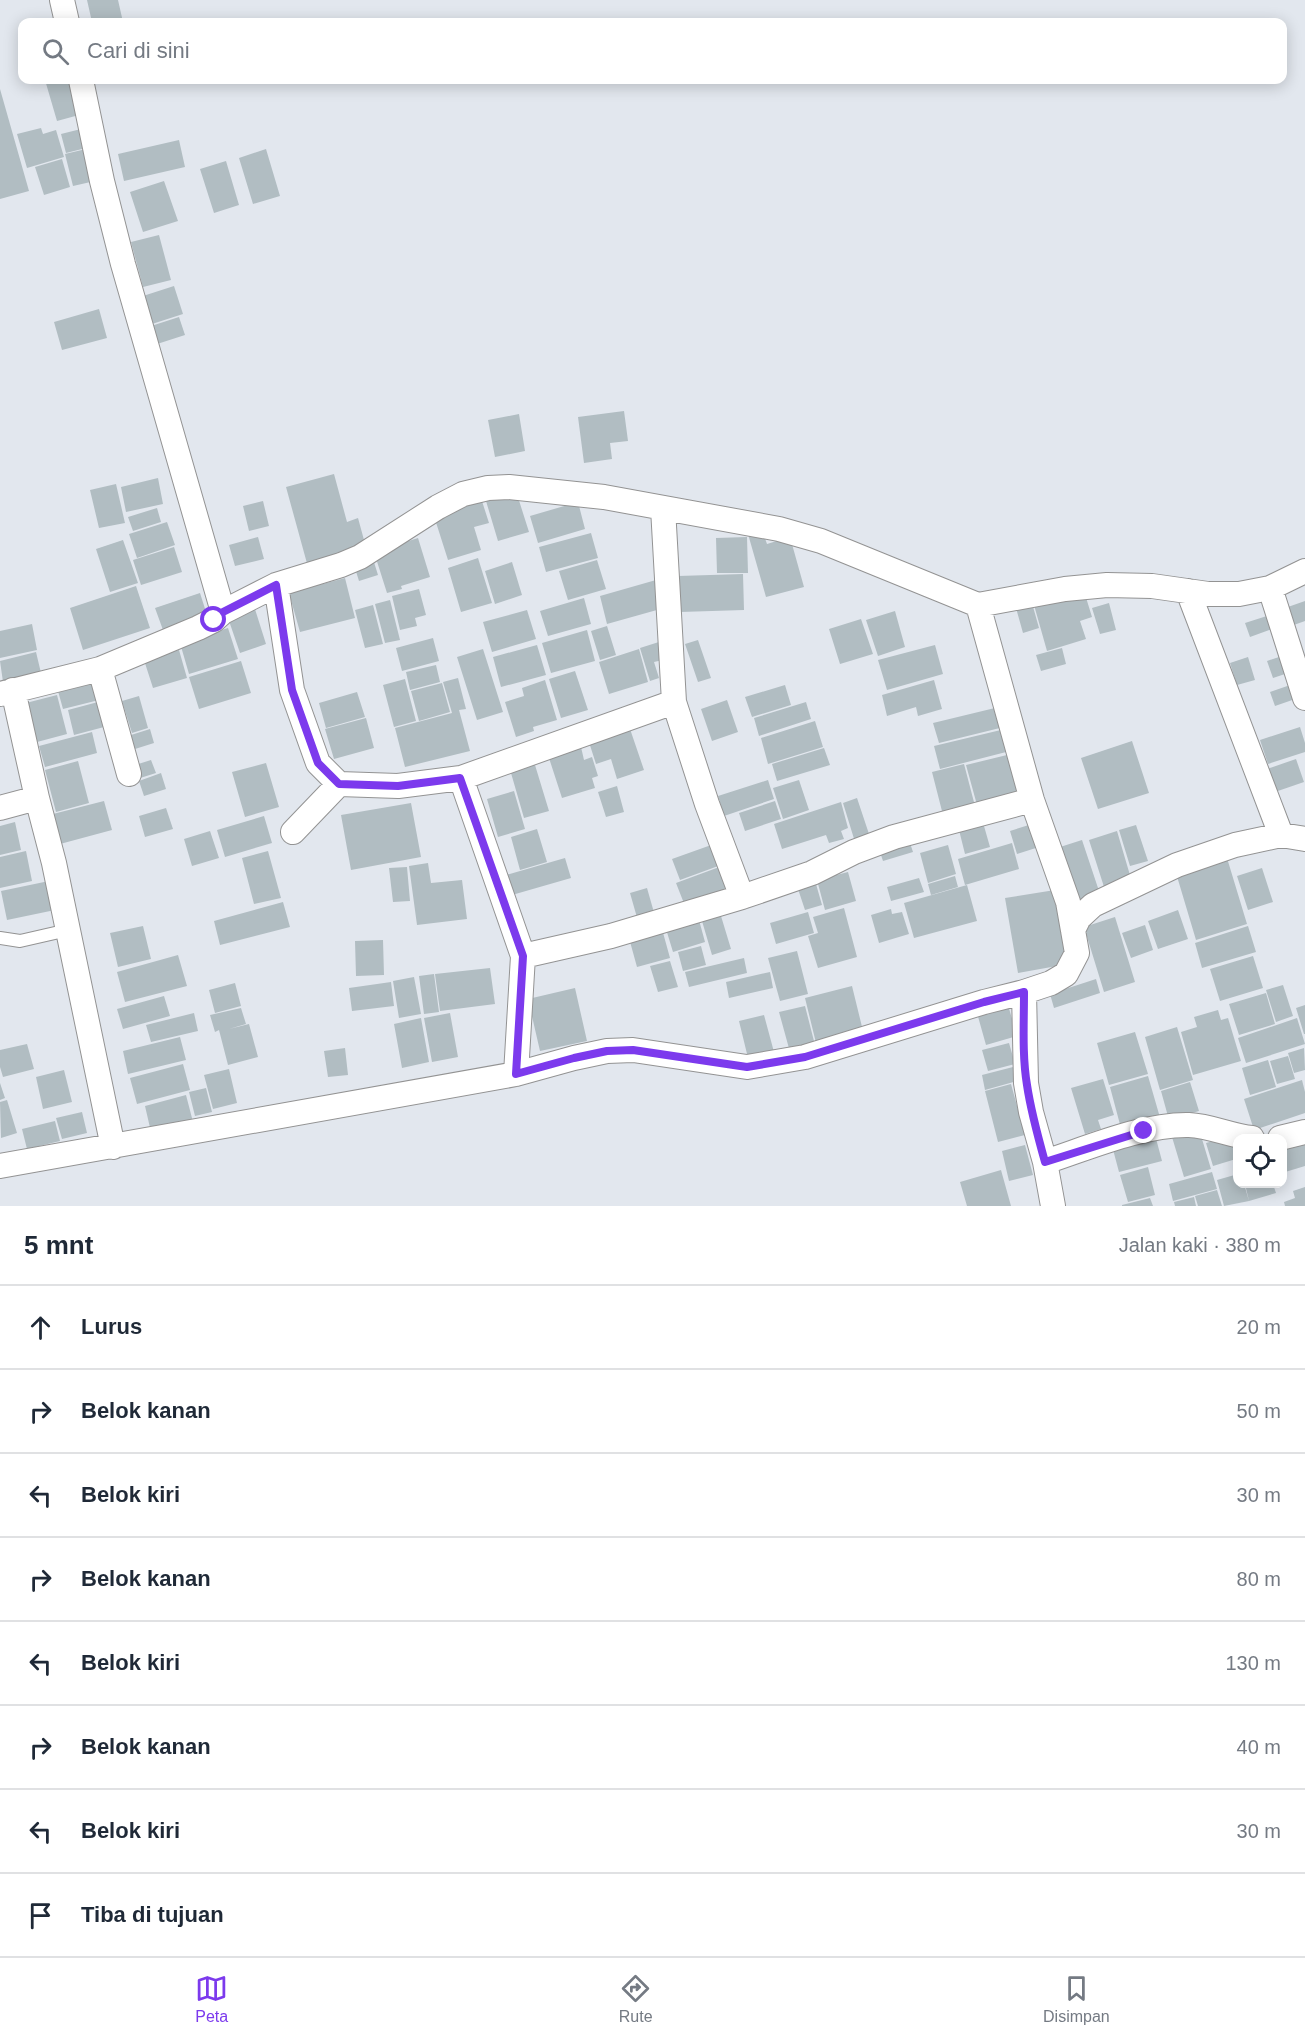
<!DOCTYPE html>
<html lang="id">
<meta charset="utf-8">
<style>
:root{--surface:#fff;--page:#f2f2f3;--text:#1f2937;--muted:#747a83;--line:#e0e1e3;--accent:#7c3aed}
body{margin:0;font-family:Arial,sans-serif;background:var(--page);color:var(--text)}
.controls{position:absolute;right:18px;bottom:18px;display:grid;overflow:hidden;border-radius:12px;box-shadow:0 3px 15px #0003}
.controls button{width:54px;height:54px;display:grid;place-items:center;padding:0;border:0;border-bottom:2px solid var(--line);background:var(--surface);color:var(--text);font:30px sans-serif}
.stop{position:absolute;width:18px;height:18px;margin:-14px;border:4px solid #7c3aed;border-radius:50%;background:#fff}
.stop.end{background:#7c3aed;border-color:#fff;box-shadow:0 2px 6px #0008}
.list{margin:0;padding:0;list-style:none}
h2{display:flex;justify-content:space-between;align-items:center;height:78px;margin:0;padding:0 24px;font-size:26px}
h2 small{font-size:20px;font-weight:400;color:var(--muted)}
.list li{display:grid;grid-template-columns:39px 1fr auto;gap:18px;align-items:center;box-sizing:border-box;height:84px;padding:0 24px;border-top:2px solid var(--line)}
.list b{display:block;font-size:22px;white-space:nowrap}
.list em{font-size:20px;font-style:normal;color:var(--muted)}
.icon{flex:none;width:33px;height:33px;fill:none;stroke:currentColor;stroke-width:2;stroke-linecap:round;stroke-linejoin:round}
.map{position:relative;flex:none;width:1305px;height:1206px;overflow:hidden}
.search{position:absolute;background:var(--surface);box-shadow:0 3px 15px #0003;left:18px;right:18px;top:18px;height:66px;display:flex;align-items:center;gap:15px;box-sizing:border-box;padding:0 21px;border-radius:12px;color:var(--muted);font-size:22px}
.sheet{height:750px;background:var(--surface)}
nav{display:flex;justify-content:space-around;align-items:center;box-sizing:border-box;height:84px;border-top:2px solid var(--line);background:var(--surface);font-size:16px;color:var(--muted)}
nav a{display:grid;justify-items:center;gap:3px}
nav .on{color:var(--accent)}
.map>svg:first-child{display:block}
</style>
<div class="map">
<svg width="1305" height="1206" viewBox="0 0 1305 1206">
<rect width="100%" height="100%" fill="#e2e7ee"/>
<path fill="#b1bdc2" d="M87 0H118L123 22H92Z
M45 80H69L79 115 57 121Z
M0 89 29 191 0 199Z
M41 128 43 134 56 130 64 157 27 168 17 134Z
M81 129 86 148 66 153 61 134Z
M179 140 185 167 124 181 118 154Z
M86 149 95 181 73 186 65 154Z
M266 149 280 196 253 204 239 158Z
M62 159 70 187 44 195 35 167Z
M226 161 239 205 214 213 200 169Z
M164 181 178 221 143 232 130 192Z
M159 235 171 280 143 287 131 242Z
M174 286 183 314 152 324 143 296Z
M99 309 107 338 62 350 54 322Z
M179 317 185 335 154 345 148 327Z
M624 411 628 441 610 443 612 459 584 463 578 417Z
M519 414 525 451 495 457 488 420Z
M334 474 347 522 358 518 367 551 308 567 286 487Z
M158 478 163 504 126 512 121 487Z
M116 484 125 523 99 528 90 490Z
M516 491 529 532 498 541 486 501Z
M481 498 489 523 474 527 481 550 448 560 433 513Z
M263 501 269 526 249 531 243 506Z
M578 502 585 529 538 543 530 516Z
M157 508 161 522 133 531 128 517Z
M167 522 175 545 137 558 129 534Z
M762 530 767 544 790 537 804 587 766 597 748 534Z
M591 533 598 558 546 572 539 547Z
M258 537 264 559 235 566 229 545Z
M747 537 748 573H717L716 538Z
M418 538 430 577 401 586 402 589 387 593 374 552Z
M123 540 138 583 110 592 96 549Z
M174 547 182 572 141 585 133 560Z
M478 558 492 603 461 612 448 568Z
M373 559 378 575 359 581 354 565Z
M597 560 606 589 568 600 559 571Z
M512 562 522 595 495 604 485 571Z
M743 574 744 610 680 612 678 576Z
M345 578 355 618 300 632 289 593Z
M656 580 664 608 607 624 600 596Z
M136 586 150 628 83 650 70 608Z
M419 589 426 615 415 618 417 626 400 630 392 596Z
M1084 591 1092 617 1080 621 1086 639 1047 651 1034 605Z
M200 593 207 615 163 630 155 608Z
M584 598 591 624 548 636 540 611Z
M390 600 400 640 385 643 375 604Z
M1305 601V621L1291 626 1285 608Z
M1032 603 1039 628 1023 633 1016 608Z
M1109 603 1116 630 1100 634 1092 608Z
M373 605 383 644 365 648 355 610Z
M254 606 266 644 240 653 227 615Z
M527 610 536 639 492 652 483 622Z
M895 611 905 647 878 656 866 620Z
M1270 615 1275 628 1250 637 1245 623Z
M861 619 873 654 840 664 829 629Z
M32 624 37 650 0 658V631Z
M607 626 616 655 600 660 591 631Z
M228 628 238 659 189 674 180 643Z
M587 630 595 661 551 673 542 643Z
M433 638 439 661 402 671 396 648Z
M698 640 711 678 698 682 685 644Z
M662 641 667 659 654 662 659 678 650 681 640 648Z
M537 645 546 675 501 687 493 657Z
M935 645 943 674 887 690 878 660Z
M1062 648 1066 664 1041 671 1036 655Z
M483 649 503 712 477 720 457 657Z
M639 649 648 682 609 694 599 662Z
M179 650 187 678 153 688 144 660Z
M36 652 41 673 3 682 0 661Z
M1288 654 1294 671 1273 678 1267 661Z
M1248 657 1255 680 1237 685 1230 663Z
M241 661 251 693 199 709 189 677Z
M436 665 440 682 410 690 406 672Z
M575 671 588 710 561 718 549 679Z
M458 678 466 709 459 710 470 751 405 767 395 728 452 713 443 682Z
M405 679 416 721 394 727 383 685Z
M545 680 557 720 533 727 534 731 516 737 505 702 524 696 522 688Z
M934 680 942 709 918 716 916 707 887 716 882 695Z
M94 682 99 700 63 709 58 691Z
M442 683 450 712 419 721 411 691Z
M1296 683 1301 697 1275 706 1270 692Z
M785 685 791 705 752 717 745 697Z
M357 692 365 717 326 728 319 703Z
M57 695 67 734 37 742 26 703Z
M139 696 148 728 132 733 122 701Z
M727 700 738 732 712 741 701 709Z
M98 702 104 727 74 735 68 710Z
M806 702 811 719 759 736 754 718Z
M999 707 1004 727 939 743 933 723Z
M366 718 374 748 334 759 325 729Z
M815 721 823 747 768 764 761 738Z
M629 726 644 770 617 779 611 759 596 764 588 739Z
M1300 727 1305 743V752L1268 764 1260 740Z
M150 729 154 743 135 749 131 735Z
M1005 729 1010 751 940 769 934 746Z
M92 732 97 753 45 767 39 746Z
M1132 741 1149 793 1098 809 1081 758Z
M581 747 584 760 592 757 598 776 592 778 595 788 562 798 549 758Z
M824 748 830 765 777 781 772 764Z
M1007 755 1018 795 977 805 966 765Z
M1296 759 1304 782 1272 793 1264 770Z
M151 760 156 773 137 779 132 766Z
M78 761 89 803 56 812 45 770Z
M266 763 279 807 245 817 232 772Z
M964 764 975 806 943 815 932 772Z
M535 765 549 811 524 818 511 773Z
M161 773 166 789 144 796 139 781Z
M768 780 774 799 724 816 718 796Z
M799 780 809 810 783 819 773 788Z
M617 786 624 812 606 817 598 792Z
M514 791 525 829 498 837 487 799Z
M857 798 870 837 855 842 843 803Z
M104 801 112 830 60 844 53 814Z
M775 801 781 819 745 831 739 813Z
M841 802 848 828 841 831 844 839 829 843 826 835 782 849 774 824Z
M411 803 421 857 351 870 341 815Z
M166 808 173 829 145 837 139 816Z
M264 816 272 843 225 857 217 830Z
M982 819 990 847 965 854 958 826Z
M15 822 21 850 0 855V826Z
M1032 824 1039 847 1017 854 1010 831Z
M1136 825 1148 861 1130 866 1119 830Z
M537 829 547 862 520 870 511 837Z
M210 831 219 858 192 866 184 839Z
M1117 831 1132 882 1105 890 1089 840Z
M908 837 913 852 883 861 878 846Z
M1082 840 1101 897 1075 905 1057 848Z
M1012 843 1019 869 965 885 958 859Z
M714 844 721 865 680 880 672 859Z
M948 845 956 874 928 883 920 853Z
M26 851 32 881 0 888V857Z
M268 851 281 898 254 904 242 858Z
M565 858 571 878 512 895 506 875Z
M1227 858 1247 924 1196 940 1176 873Z
M428 863 431 883 462 880 467 919 417 925 409 866Z
M722 866 733 894 687 911 676 883Z
M407 867 410 901 393 902 389 868Z
M1262 868 1273 902 1248 910 1237 876Z
M848 872 856 901 825 910 817 880Z
M955 876 958 887 931 895 928 884Z
M919 878 924 892 891 901 887 887Z
M49 881 55 910 7 920 1 891Z
M816 884 822 905 805 910 798 889Z
M967 885 977 921 914 938 904 903Z
M647 888 655 916 638 921 630 893Z
M1055 890 1068 964 1018 973 1005 898Z
M283 902 290 927 220 945 214 921Z
M844 908 857 957 818 968 808 936 818 933 813 917Z
M891 909 892 914 902 912 909 934 879 943 871 915Z
M1178 910 1188 939 1158 949 1148 921Z
M808 912 814 933 776 944 770 923Z
M721 916 731 949 712 955 702 921Z
M1115 917 1135 982 1104 992 1084 927Z
M699 920 705 942 673 952 666 929Z
M1145 925 1153 950 1131 958 1122 933Z
M143 926 151 959 118 967 110 933Z
M1248 926 1256 952 1202 968 1195 943Z
M662 929 670 958 637 967 629 938Z
M383 940 384 975 356 976 355 941Z
M701 946 706 965 683 971 678 952Z
M797 951 808 994 780 1001 768 958Z
M178 955 187 986 125 1002 117 972Z
M1253 956 1263 988 1220 1001 1210 969Z
M744 958 747 973 689 987 685 972Z
M670 961 678 987 658 992 650 966Z
M490 968 495 1004 440 1011 435 974Z
M770 972 773 988 729 998 726 982Z
M434 974 439 1012 424 1014 419 976Z
M414 977 421 1014 399 1018 393 981Z
M1096 979 1100 993 1054 1008 1050 994Z
M391 982 394 1006 352 1011 349 988Z
M235 983 241 1006 215 1013 209 990Z
M1283 985 1293 1016 1276 1022 1266 990Z
M852 986 864 1035 817 1047 805 998Z
M575 988 587 1041 540 1051 528 999Z
M1266 993 1275 1024 1239 1035 1229 1004Z
M164 996 170 1016 123 1029 117 1009Z
M1008 1005 1017 1036 986 1045 977 1013Z
M1305 1005V1034H1304L1296 1008Z
M805 1006 815 1045 790 1052 779 1012Z
M241 1008 246 1024 229 1029 249 1024 258 1057 228 1065 219 1030 215 1032 210 1015Z
M1218 1010 1221 1020 1228 1018 1241 1061 1193 1075 1181 1032 1197 1027 1194 1017Z
M194 1013 198 1031 151 1042 146 1025Z
M450 1013 458 1057 432 1062 424 1018Z
M764 1015 774 1052 748 1058 739 1021Z
M421 1018 429 1062 402 1068 394 1024Z
M1297 1018 1305 1044 1246 1063 1238 1038Z
M1177 1027 1193 1080 1160 1090 1145 1037Z
M1135 1032 1148 1074 1109 1085 1097 1043Z
M180 1037 186 1060 128 1074 123 1051Z
M1009 1043 1015 1064 988 1071 982 1050Z
M27 1044 34 1069 3 1077 0 1067V1050Z
M345 1048 348 1075 328 1077 324 1051Z
M1304 1048 1305 1070 1294 1073 1288 1053Z
M1288 1056 1295 1079 1277 1084 1270 1061Z
M1268 1060 1276 1087 1250 1095 1242 1068Z
M183 1064 190 1090 137 1104 130 1078Z
M1013 1067 1017 1081 985 1090 982 1075Z
M229 1069 237 1103 213 1109 204 1075Z
M64 1070 72 1102 43 1109 36 1077Z
M1148 1076 1161 1121 1122 1132 1110 1087Z
M1103 1079 1114 1115 1098 1120 1101 1129 1085 1134 1071 1088Z
M1302 1080 1305 1092V1113L1254 1130 1244 1099Z
M1190 1082 1199 1111 1169 1120 1161 1091Z
M0 1083 5 1098 0 1100Z
M1011 1084 1025 1135 998 1142 985 1091Z
M206 1088 212 1112 195 1116 189 1092Z
M186 1095 193 1122 151 1132 145 1106Z
M7 1100 17 1133 1 1138 0 1102Z
M82 1112 87 1133 62 1139 56 1118Z
M55 1121 60 1141 27 1149 22 1129Z
M1199 1129 1211 1169 1184 1177 1172 1137Z
M1154 1131 1162 1161 1119 1172 1111 1142Z
M1230 1136 1236 1159 1213 1166 1206 1143Z
M1305 1137V1166L1282 1173V1144Z
M1025 1145 1033 1175 1009 1181 1002 1151Z
M1148 1167 1155 1195 1128 1202 1120 1175Z
M1001 1170 1011 1206H967L960 1182Z
M1212 1172 1217 1189 1173 1201 1169 1184Z
M1238 1174V1184H1244L1249 1201 1224 1206 1217 1180Z
M1245 1184H1273L1276 1193 1249 1201Z
M1305 1187V1206H1285L1284 1202 1295 1198 1293 1191Z
M1217 1190 1222 1206H1198L1195 1196Z
M1194 1197 1196 1206H1175L1174 1202Z
M1150 1198 1153 1206H1122V1205Z"/>
<g fill="none" stroke-linecap="round" stroke-linejoin="round">
<g stroke="#939393" stroke-width="14">
<path id="service" d="M0 938 20 941 68 930"/>
</g>
<g stroke="#939393" stroke-width="26">
<path id="minor" d="M62 0 67 22
M81 80 102 181 123 264 223 612
M663 508 674 702 707 804 742 897 812 873 854 852 894 837 1032 800
M276 585 292 690 318 763 339 784 398 786 461 778 674 702
M1270 588 1305 698
M1188 591 1281 835
M978 605 1032 800 1068 902 1077 953 1066 974 1051 983 1024 992 1026 1083 1031 1112 1045 1162 1053 1206
M13 690 37 798 54 863 113 1147
M0 694 100 669
M129 774 100 669 198 628 214 620 223 612 276 585 341 565 360 557 438 507 463 494 488 488 509 487 604 497 779 529 821 541 978 605 1065 589 1107 585 1152 586 1208 594H1239L1270 588 1305 571
M461 778 523 956
M0 808 37 798
M293 832 339 784
M1073 930 1079 918 1093 905 1177 865 1235 845 1281 835 1305 839
M516 1074 523 956 611 936 742 897
M1280 1138 1305 1132
M1045 1162C1088 1148 1143 1124 1189 1125 1211 1126 1231 1136 1252 1138
M0 1166 516 1074 574 1058 607 1051 633 1050 747 1067 805 1057 984 1002 1024 992"/>
</g>
<use href="#service" stroke="#fff" stroke-width="12"/>
<use href="#minor" stroke="#fff" stroke-width="24"/>
</g>
<g fill="none" stroke-linecap="round" stroke-linejoin="round">
<path stroke="#7c3aed" stroke-width="8" d="M214 620 223 612 276 585 292 690 318 763 339 784 398 786 460 778 523 956 516 1074 574 1058 607 1051 633 1050 747 1067 805 1057 984 1002 1024 992C1024 1023 1022 1055 1027 1085 1031 1112 1038 1137 1045 1162L1144 1131"/>
</g>
</svg>
<div class="controls">
<button><svg class="icon" aria-label="locate" viewBox="0 0 24 24"><circle cx="12" cy="12" r="6"/><path d="M12 2v4M12 18v4M2 12h4M18 12h4"/></svg></button>
</div>
<div class="stop" style="left:214px;top:620px"></div>
<div class="stop end" style="left:1144px;top:1131px"></div>
<div class="search"><svg class="icon" aria-label="search" viewBox="0 0 24 24"><circle cx="10" cy="10" r="6"/><path d="M15 15l6 6"/></svg>Cari di sini</div>
</div>
<section class="sheet">
<h2>5 mnt<small>Jalan kaki · 380 m</small></h2>
<ul class="list">
<li><svg class="icon" aria-label="ahead" viewBox="0 0 24 24"><path d="M12 20V5M6 11l6-6 6 6"/></svg><div><b>Lurus</b></div><em>20 m</em></li>
<li><svg class="icon" aria-label="right" viewBox="0 0 24 24"><path d="M7 20v-9h11M14 6l5 5-5 5"/></svg><div><b>Belok kanan</b></div><em>50 m</em></li>
<li><svg class="icon" aria-label="left" viewBox="0 0 24 24"><path d="M17 20v-9H6M10 6l-5 5 5 5"/></svg><div><b>Belok kiri</b></div><em>30 m</em></li>
<li><svg class="icon" aria-label="right" viewBox="0 0 24 24"><path d="M7 20v-9h11M14 6l5 5-5 5"/></svg><div><b>Belok kanan</b></div><em>80 m</em></li>
<li><svg class="icon" aria-label="left" viewBox="0 0 24 24"><path d="M17 20v-9H6M10 6l-5 5 5 5"/></svg><div><b>Belok kiri</b></div><em>130 m</em></li>
<li><svg class="icon" aria-label="right" viewBox="0 0 24 24"><path d="M7 20v-9h11M14 6l5 5-5 5"/></svg><div><b>Belok kanan</b></div><em>40 m</em></li>
<li><svg class="icon" aria-label="left" viewBox="0 0 24 24"><path d="M17 20v-9H6M10 6l-5 5 5 5"/></svg><div><b>Belok kiri</b></div><em>30 m</em></li>
<li><svg class="icon" aria-label="arrive" viewBox="0 0 24 24"><path d="M6 21V4h12l-3 4 3 4H6"/></svg><div><b>Tiba di tujuan</b></div></li>
</ul>
</section>
<nav>
<a class="on"><svg class="icon" aria-label="map" viewBox="0 0 24 24"><path d="M3 6l6-2 6 2 6-2v14l-6 2-6-2-6 2zM9 4v14M15 6v14"/></svg>Peta</a>
<a><svg class="icon" aria-label="directions" viewBox="0 0 24 24"><path d="M12 3l9 9-9 9-9-9zM9 14v-3h6M13 9l2 2-2 2"/></svg>Rute</a>
<a><svg class="icon" aria-label="saved" viewBox="0 0 24 24"><path d="M7 4h10v16l-5-4-5 4z"/></svg>Disimpan</a>
</nav>
